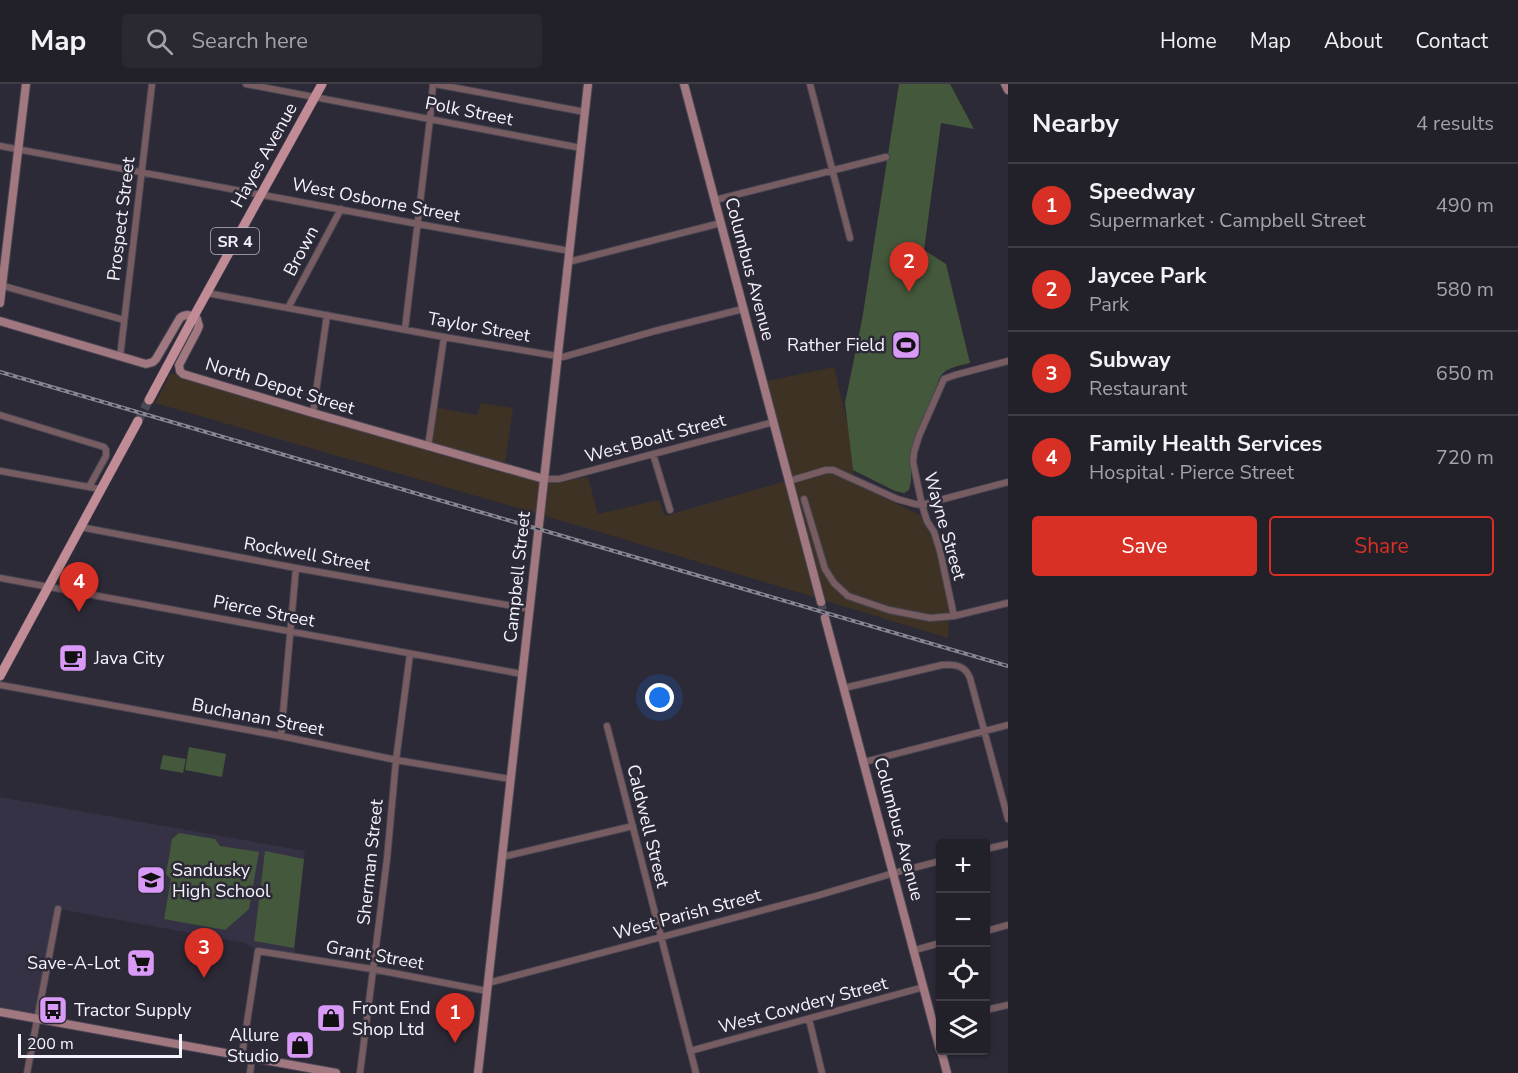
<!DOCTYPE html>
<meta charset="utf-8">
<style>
:root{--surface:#222029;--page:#2a2831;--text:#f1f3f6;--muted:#a2a3a8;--line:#3f3e46;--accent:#d93025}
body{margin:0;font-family:"Nunito Sans",sans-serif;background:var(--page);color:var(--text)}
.controls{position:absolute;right:18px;bottom:18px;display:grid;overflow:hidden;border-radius:6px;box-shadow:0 2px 4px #0004}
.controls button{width:54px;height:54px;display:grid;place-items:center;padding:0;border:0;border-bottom:2px solid var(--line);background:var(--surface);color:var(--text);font:30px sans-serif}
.scale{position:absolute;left:18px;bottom:15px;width:164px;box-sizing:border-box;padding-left:6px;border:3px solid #f5f3fc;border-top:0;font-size:16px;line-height:21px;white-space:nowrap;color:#f5f3fc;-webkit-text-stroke:4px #2d2a37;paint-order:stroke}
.you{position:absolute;left:660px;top:614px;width:21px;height:21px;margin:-15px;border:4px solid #fff;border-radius:50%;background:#1a73e8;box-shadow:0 0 0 9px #1a73e833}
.badge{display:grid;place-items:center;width:39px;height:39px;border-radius:50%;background:var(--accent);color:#fff;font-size:20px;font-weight:700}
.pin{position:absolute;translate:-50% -50px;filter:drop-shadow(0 2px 3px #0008)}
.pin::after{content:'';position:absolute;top:32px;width:21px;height:18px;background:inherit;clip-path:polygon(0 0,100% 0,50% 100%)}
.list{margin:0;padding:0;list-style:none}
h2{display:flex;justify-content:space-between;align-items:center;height:78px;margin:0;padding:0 24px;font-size:26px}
h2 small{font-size:20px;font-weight:400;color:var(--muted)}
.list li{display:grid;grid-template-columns:39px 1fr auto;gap:18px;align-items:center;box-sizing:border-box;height:84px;padding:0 24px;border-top:2px solid var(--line)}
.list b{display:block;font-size:22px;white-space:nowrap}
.list p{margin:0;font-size:20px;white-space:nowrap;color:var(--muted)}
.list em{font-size:20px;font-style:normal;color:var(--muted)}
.actions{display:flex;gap:12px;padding:18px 24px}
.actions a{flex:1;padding:14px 0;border:2px solid var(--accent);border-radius:6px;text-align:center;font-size:21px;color:var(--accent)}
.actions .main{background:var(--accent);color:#fff}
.icon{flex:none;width:33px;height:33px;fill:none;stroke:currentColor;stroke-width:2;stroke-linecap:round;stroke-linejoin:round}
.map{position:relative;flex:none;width:1008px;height:989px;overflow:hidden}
header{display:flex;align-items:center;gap:36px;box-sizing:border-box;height:84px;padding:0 30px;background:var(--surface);border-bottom:2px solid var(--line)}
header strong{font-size:28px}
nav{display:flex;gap:33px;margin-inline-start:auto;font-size:21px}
.search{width:420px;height:54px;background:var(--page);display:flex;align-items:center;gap:15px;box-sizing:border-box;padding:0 21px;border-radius:6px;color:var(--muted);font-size:22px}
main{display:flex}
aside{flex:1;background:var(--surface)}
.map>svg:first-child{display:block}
</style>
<header>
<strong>Map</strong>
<div class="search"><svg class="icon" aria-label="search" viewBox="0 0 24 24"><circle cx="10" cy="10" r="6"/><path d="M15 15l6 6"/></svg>Search here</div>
<nav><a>Home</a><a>Map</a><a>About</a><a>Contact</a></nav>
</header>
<main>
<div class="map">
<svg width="1008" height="989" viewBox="0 0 1008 989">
<rect width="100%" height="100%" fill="#2d2a37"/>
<path fill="#3d3223" d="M834 283 849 345 854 399 920 431 935 460 950 524 948 554 590 445 155 319 171 289 428 360 434 323 477 331 481 319 513 324 504 386 549 399 588 393 598 430 659 416 665 432 786 397 762 298Z"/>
<path fill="#363245" d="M0 713 305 767 294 872 258 867 245 859 59 825 36 934 0 928Z"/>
<path fill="#44583b" d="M899 0H950L974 45 941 39 924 166 946 180 970 279C959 282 946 283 940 293L911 369V397L909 406 904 409 895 407 853 386 845 319 862 236Z
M189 663 226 670 222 693 185 686Z
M163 671 186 675 183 689 160 685Z
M179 749 215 755 220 762 259 768 249 825 225 846 164 835 171 795 166 790 172 755Z
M265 767 304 775 294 864 254 857Z"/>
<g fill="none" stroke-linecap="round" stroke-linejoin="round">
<path stroke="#4b4855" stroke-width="8" stroke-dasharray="8 4" stroke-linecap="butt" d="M821 518 825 534"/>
<path stroke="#4b4855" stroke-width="9" stroke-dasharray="9 4.5" stroke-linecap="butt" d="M138 337 149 316"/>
<g stroke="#494653" stroke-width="8">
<path id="street" d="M246 0 581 64
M435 0 585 28
M810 0 850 154
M0 62 418 140 570 167
M715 116 886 73
M568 178 721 139
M0 201 124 236
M207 209 444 253 563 273 655 247 743 225
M288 224 341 125
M405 245 430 35 433 0
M120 273 152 0
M313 329 327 231
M0 331 104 363 106 366V372L89 403
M428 363 444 253
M653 370 670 426
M0 387 100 405
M544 395H559L774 338
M789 397 826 386H833L897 415 915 420 922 421 936 417 1008 398
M804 415 825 485 834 499 848 512 889 526 930 534 954 532 1008 519
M80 443 296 484 530 525
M0 494 522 590
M954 532 940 467 934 448 927 437 922 421 913 378 914 368 919 352 944 295 955 291 1008 277
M0 601 281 652 396 676 510 695
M844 604 942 581C954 580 965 581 970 594L1008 735
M607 642 696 989
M281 652 296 484
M864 678 1008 641
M986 765 1008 760
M502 773 633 742
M986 847 1008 841
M915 866 940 859
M488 899 816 812 894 789 940 777
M986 926 1008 921
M809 935 822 989
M690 967 924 903
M242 971 258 867 372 885 487 907
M27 989 58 825
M250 989 252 973
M360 989 387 775 396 676 410 570"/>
</g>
<g stroke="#494653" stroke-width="10">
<path id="secondary" d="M684 0 821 518
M1005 0 1008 6
M0 219 26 0
M0 237 146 280 153 278 156 275 180 234C185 230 192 230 197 235L199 242 197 247 179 281 180 287 183 290 313 329 544 395
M825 534 940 966
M0 928 336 989
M941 966 947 989
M478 989 588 0"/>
</g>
<g stroke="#494653" stroke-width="10">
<path id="primary" d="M149 316 194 232 322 0
M0 592 138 337"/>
</g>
<use href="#street" stroke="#775d62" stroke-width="6"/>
<use href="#secondary" stroke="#a1787f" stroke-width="8"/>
<use href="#primary" stroke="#c18c96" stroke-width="9"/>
<g stroke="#888590" stroke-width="4">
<path id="rail" d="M0 288 1008 582"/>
</g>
<use href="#rail" stroke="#2d2a37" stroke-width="1.5" stroke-dasharray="4.5" stroke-linecap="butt"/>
</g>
<defs>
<g id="stadium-square" transform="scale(1.5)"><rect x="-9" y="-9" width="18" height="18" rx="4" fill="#d99af7" stroke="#2d2a37"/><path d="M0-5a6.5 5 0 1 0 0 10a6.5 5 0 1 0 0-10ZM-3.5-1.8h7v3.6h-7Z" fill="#111"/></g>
<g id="cafe-square" transform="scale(1.5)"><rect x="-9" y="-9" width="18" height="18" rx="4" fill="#d99af7" stroke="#2d2a37"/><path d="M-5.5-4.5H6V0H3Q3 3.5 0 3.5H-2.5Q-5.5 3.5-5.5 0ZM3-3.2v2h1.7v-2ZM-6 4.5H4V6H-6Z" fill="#111"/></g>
<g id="school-square" transform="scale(1.5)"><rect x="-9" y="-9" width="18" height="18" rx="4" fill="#d99af7" stroke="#2d2a37"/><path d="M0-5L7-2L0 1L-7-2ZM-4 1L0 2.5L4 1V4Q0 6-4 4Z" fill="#111"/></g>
<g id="supermarket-square" transform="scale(1.5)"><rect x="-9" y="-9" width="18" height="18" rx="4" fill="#d99af7" stroke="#2d2a37"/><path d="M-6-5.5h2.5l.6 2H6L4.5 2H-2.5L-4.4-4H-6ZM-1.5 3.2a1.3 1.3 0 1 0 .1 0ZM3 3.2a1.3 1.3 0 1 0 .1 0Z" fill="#111"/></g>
<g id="bus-square" transform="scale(1.5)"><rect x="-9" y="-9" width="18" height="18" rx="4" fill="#d99af7" stroke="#2d2a37"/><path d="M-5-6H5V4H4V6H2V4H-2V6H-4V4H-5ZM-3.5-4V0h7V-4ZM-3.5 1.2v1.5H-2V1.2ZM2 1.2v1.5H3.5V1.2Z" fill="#111"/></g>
<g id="shop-square" transform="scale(1.5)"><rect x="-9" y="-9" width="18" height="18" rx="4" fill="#d99af7" stroke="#2d2a37"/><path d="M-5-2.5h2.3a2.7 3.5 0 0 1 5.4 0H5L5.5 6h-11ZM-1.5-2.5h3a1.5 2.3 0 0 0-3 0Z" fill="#111"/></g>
</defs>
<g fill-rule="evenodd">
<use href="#stadium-square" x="906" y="261"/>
<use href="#cafe-square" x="73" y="574"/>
<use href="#school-square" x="151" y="796"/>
<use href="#supermarket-square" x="141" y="879"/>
<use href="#bus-square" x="53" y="926"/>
<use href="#shop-square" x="331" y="934"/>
<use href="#shop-square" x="300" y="961"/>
</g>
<g text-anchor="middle" stroke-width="5" stroke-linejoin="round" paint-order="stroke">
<rect fill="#2d2a37" stroke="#b9b7c1" stroke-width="1.5" x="211" y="144" width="48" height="26" rx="4.5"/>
<g font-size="16" font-weight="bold" fill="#f5f3fc">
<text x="235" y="163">SR 4</text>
</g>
<g font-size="18" fill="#f5f3fc" stroke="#2d2a37">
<text transform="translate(469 27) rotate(11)" y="6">Polk Street</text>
<text transform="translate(264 71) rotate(-61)" y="6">Hayes Avenue</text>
<text transform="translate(376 116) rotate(11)" y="6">West Osborne Street</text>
<text transform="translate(121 135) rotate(-83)" y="6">Prospect Street</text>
<text transform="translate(301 167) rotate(-62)" y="6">Brown</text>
<text transform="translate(750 185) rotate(75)" y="6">Columbus Avenue</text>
<text transform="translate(479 243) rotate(10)" y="6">Taylor Street</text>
<text transform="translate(280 302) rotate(17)" y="6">North Depot Street</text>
<text transform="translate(655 354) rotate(-15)" y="6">West Boalt Street</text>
<text transform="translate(945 442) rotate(74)" y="6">Wayne Street</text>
<text transform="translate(307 470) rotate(10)" y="6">Rockwell Street</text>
<text transform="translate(517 493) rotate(-84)" y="6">Campbell Street</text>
<text transform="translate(264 527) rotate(11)" y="6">Pierce Street</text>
<text transform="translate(258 633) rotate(11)" y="6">Buchanan Street</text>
<text transform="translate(648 742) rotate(76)" y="6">Caldwell Street</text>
<text transform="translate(899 745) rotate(75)" y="6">Columbus Avenue</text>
<text transform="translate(370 778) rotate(-84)" y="6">Sherman Street</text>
<text transform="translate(687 830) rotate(-15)" y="6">West Parish Street</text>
<text transform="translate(375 871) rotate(10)" y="6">Grant Street</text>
<text transform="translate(803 921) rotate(-15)" y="6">West Cowdery Street</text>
</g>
<g font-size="18" fill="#f5f3fc" stroke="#2d2a37" text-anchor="start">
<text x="885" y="267" text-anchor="end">Rather Field</text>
<text x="94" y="580">Java City</text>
<text x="172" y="792">Sandusky<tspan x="172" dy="21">High School</tspan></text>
<text x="120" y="885" text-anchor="end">Save-A-Lot</text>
<text x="352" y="930">Front End<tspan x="352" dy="21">Shop Ltd</tspan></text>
<text x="74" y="932">Tractor Supply</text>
<text x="279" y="957" text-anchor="end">Allure<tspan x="279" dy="21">Studio</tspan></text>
</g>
</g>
</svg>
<div class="controls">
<button>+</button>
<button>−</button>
<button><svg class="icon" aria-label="locate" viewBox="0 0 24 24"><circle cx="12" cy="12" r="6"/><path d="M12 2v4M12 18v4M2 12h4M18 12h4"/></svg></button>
<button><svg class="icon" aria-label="layers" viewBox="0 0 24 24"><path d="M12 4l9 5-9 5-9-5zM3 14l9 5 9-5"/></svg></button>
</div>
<div class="scale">200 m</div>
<div class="you"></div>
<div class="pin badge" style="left:455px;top:959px">1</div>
<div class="pin badge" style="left:909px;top:208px">2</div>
<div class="pin badge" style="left:204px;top:894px">3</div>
<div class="pin badge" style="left:79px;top:528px">4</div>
</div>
<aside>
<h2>Nearby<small>4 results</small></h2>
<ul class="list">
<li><span class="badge">1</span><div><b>Speedway</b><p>Supermarket · Campbell Street</p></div><em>490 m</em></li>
<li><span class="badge">2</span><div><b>Jaycee Park</b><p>Park</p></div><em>580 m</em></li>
<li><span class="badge">3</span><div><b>Subway</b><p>Restaurant</p></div><em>650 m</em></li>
<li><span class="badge">4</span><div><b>Family Health Services</b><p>Hospital · Pierce Street</p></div><em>720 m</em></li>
</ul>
<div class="actions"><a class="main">Save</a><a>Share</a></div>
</aside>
</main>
